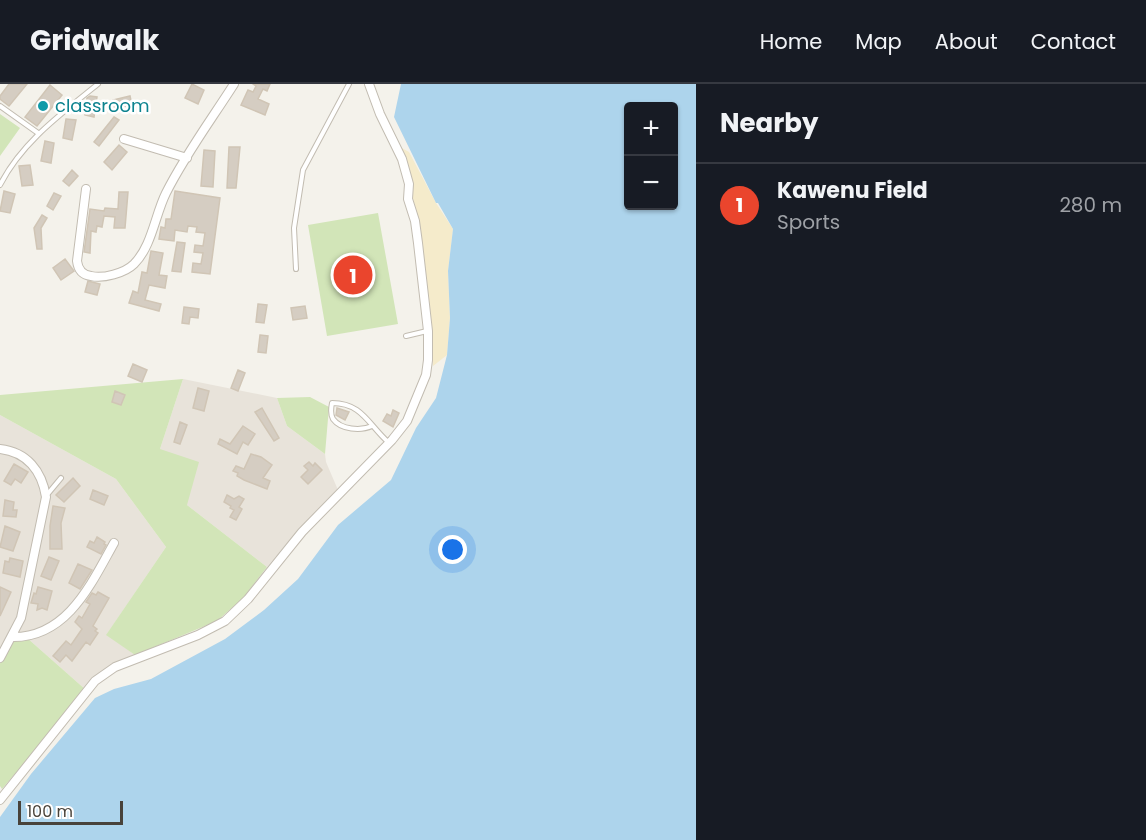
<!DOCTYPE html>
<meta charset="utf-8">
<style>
:root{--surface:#171b24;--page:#20242c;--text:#f1f3f6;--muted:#9ea1a6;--line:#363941;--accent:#ea452d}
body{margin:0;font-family:Poppins,sans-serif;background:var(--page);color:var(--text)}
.controls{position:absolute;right:18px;top:18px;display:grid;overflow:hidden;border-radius:6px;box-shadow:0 2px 4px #0004}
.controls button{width:54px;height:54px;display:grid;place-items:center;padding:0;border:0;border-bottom:2px solid var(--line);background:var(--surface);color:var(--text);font:30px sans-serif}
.scale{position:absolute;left:18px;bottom:15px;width:105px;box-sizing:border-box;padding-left:6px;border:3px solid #48423a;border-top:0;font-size:16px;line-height:21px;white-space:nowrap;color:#48423a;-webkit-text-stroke:4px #fff;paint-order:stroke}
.you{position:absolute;left:453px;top:466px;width:21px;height:21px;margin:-15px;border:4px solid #fff;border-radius:50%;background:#1a73e8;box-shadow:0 0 0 9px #1a73e833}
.badge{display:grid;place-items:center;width:39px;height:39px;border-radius:50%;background:var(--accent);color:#fff;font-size:20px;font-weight:700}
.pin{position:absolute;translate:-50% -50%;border:3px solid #fff;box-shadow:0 2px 6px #0006}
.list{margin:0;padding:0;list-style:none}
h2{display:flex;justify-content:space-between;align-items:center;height:78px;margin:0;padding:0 24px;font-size:26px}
h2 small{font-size:20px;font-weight:400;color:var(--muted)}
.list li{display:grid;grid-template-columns:39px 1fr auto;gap:18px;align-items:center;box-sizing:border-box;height:84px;padding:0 24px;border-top:2px solid var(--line)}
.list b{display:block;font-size:22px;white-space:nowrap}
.list p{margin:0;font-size:20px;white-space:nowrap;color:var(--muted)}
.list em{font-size:20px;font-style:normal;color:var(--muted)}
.map{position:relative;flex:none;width:696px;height:756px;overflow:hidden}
header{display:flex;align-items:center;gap:36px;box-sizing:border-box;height:84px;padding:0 30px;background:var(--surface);border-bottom:2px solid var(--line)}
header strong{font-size:28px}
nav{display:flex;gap:33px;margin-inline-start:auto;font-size:21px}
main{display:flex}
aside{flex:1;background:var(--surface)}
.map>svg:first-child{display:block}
</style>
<header>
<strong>Gridwalk</strong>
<nav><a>Home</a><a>Map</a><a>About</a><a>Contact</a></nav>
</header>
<main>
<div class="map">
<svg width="696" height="756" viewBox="0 0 696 756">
<rect width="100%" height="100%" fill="#f4f2eb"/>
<path fill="#e8e3da" d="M183 295 277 314 287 342 325 370 326 378 338 406 298 446 267 483 187 421 160 365Z
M0 331 116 395 166 463 107 550 135 571 112 580 93 594 86 606 26 553 0 567Z"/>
<path fill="#d2e5b8" d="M0 30 20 44 0 72Z
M378 129 398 240 327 252 308 141Z
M183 295 160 365 199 378 187 421 267 483 243 514 217 537 135 571 106 551 166 463 116 395 0 331V311Z
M310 313 329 323 325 370 287 342 277 314Z
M26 553 86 606 2 705 0 702V576L13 554Z"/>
<path fill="#f5ebcb" d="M400 63 409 68 436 119 453 145 448 187 450 234 447 271 433 282 430 233 417 130Z"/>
<path fill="#add4ec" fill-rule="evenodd" d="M401 0H696V756H0V733L31 690 95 614 114 605 151 595 225 555 264 526 298 495 338 441 391 396 416 344 436 314 447 271 450 234 448 187 453 145 438 119H436L394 33ZM628 22H674V122H628Z"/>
<path fill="#d5cdc2" stroke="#d0c5b5" stroke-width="1.5" d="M9 0H27L9 22 0 15V12Z
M192 0 204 6 198 20 185 14Z
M253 0H270L267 7 263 5 258 15 269 20 265 31 241 21 248 6 253 8 256 2Z
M50 1 62 11 37 42 25 33Z
M90 12 97 13 94 33 85 31 87 14Z
M130 12 132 21 115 24 113 16Z
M114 33 119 36 99 62 94 58Z
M66 35 76 36 72 56 63 54Z
M45 57 54 59 51 79 41 77Z
M119 61 127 68 112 86 104 78Z
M229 63H240L236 104H227Z
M204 66 215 67 213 103 201 102Z
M30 81 33 101 22 102 19 82Z
M72 86 78 92 69 102 63 97Z
M4 107 15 110 10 129 0 127Z
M175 107 220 114 210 190 192 188 193 179 201 180 203 169 194 168 195 161 203 162 205 149 196 148 197 143 188 142 187 148 175 146 174 157 159 155 161 143 165 144 166 135H171Z
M119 108H128L125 144H114L115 133 104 132 102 143 97 142 96 148 91 147 90 169 84 168 90 125 104 127 105 124 118 125Z
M54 109 61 112 53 126 47 122Z
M42 131 47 134 41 144 42 165H37L34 144Z
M177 158 185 159 181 188 172 187Z
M151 167 163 169 159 191 167 192 165 204 149 201 145 216 161 220 159 227 129 219 133 207 138 209 142 188 147 189Z
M65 175 74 187 61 196 53 184Z
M88 197 100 200 97 211 85 208Z
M258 220 267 221 264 239 256 238Z
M305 222 307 234 293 236 291 224Z
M184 223 199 225 198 234 190 233 189 240 182 239Z
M260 251 268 252 266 269 258 268Z
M133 280 147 286 142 298 128 292Z
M238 286 245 289 238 307 231 304Z
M198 304 209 307 204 327 193 324Z
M115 307 125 311 121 321 112 318Z
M262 324 279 354 274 357 255 328Z
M337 324 349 328 345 336 336 331Z
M393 326 399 329 393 343 383 337 387 330 391 332Z
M180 338 187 341 180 360 174 358Z
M243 342 255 350 248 361 243 358 237 370 218 360 220 355 230 360Z
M251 370 261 373 272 381 263 394 270 397 267 405 244 396 237 392 238 389 233 387 236 382 244 385Z
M309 378 313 382 315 379 322 386 308 400 301 393 308 386 304 382Z
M14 380 28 388 21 399 15 395 11 401 4 397Z
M73 394 80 402 64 418 56 411Z
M93 406 108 412 104 421 90 415Z
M227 411 234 415 239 412 244 415 239 423 242 425 236 436 230 433 234 426 230 424 231 422 224 418Z
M5 416 14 418 13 426H17L16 433 3 432Z
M53 422 65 424 61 439 62 465H50V442Z
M5 442 20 448 13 467 0 463Z
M97 453 105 458 104 460 106 461 101 470 87 463 90 457 94 459Z
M49 473 59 477 51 496 41 492Z
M10 474 23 477 20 493 3 489 5 477 9 478Z
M78 480 92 486 80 505 69 499Z
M0 503 11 508 0 532Z
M38 503 52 507 47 526 42 524 37 526 38 520 31 519 34 509 36 510Z
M98 508 109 514 93 542 97 545 95 547 98 549 90 561 86 558 72 577 66 571 60 578 53 572 66 557 71 561 82 545 75 538 79 532 82 534 90 520 86 518 92 509 96 511Z"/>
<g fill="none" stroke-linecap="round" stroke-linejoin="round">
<g stroke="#c2bcb1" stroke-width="6">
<path id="lane" d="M0 22 38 49
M0 101C22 58 61 30 98 0
M296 185 294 144 303 86 349 0
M406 252 427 247
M372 342C361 347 341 346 333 335 330 330 331 324 332 319 362 319 368 340 388 358
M46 412 61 394"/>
</g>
<g stroke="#c2bcb1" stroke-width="10">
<path id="street" d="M124 55 187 74
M86 105 77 177C78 185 82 191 91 192 103 195 125 189 134 180 152 162 155 131 166 109 185 71 211 36 234 0
M0 365C27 368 42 387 46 413L21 534 0 574
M12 553C67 554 91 500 114 459
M0 716 95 597 115 583 198 551 225 537 248 515 302 448 392 356 407 337 426 291 428 276V247L418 159 415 137 408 115 409 100 402 75 380 30 369 0"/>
</g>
<use href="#lane" stroke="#fff" stroke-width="4"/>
<use href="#street" stroke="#fff" stroke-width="8"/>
</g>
<circle fill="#0f9aa8" stroke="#fff" stroke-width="2" cx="43" cy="22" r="6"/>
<g text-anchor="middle" stroke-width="5" stroke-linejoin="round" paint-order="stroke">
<g font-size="18" fill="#0d838f" stroke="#fff" text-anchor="start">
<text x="55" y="28">classroom</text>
</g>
</g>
</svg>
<div class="controls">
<button>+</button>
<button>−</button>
</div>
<div class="scale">100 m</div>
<div class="you"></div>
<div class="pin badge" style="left:353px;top:191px">1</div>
</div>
<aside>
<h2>Nearby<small></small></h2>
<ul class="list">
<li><span class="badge">1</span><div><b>Kawenu Field</b><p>Sports</p></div><em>280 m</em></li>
</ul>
</aside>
</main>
